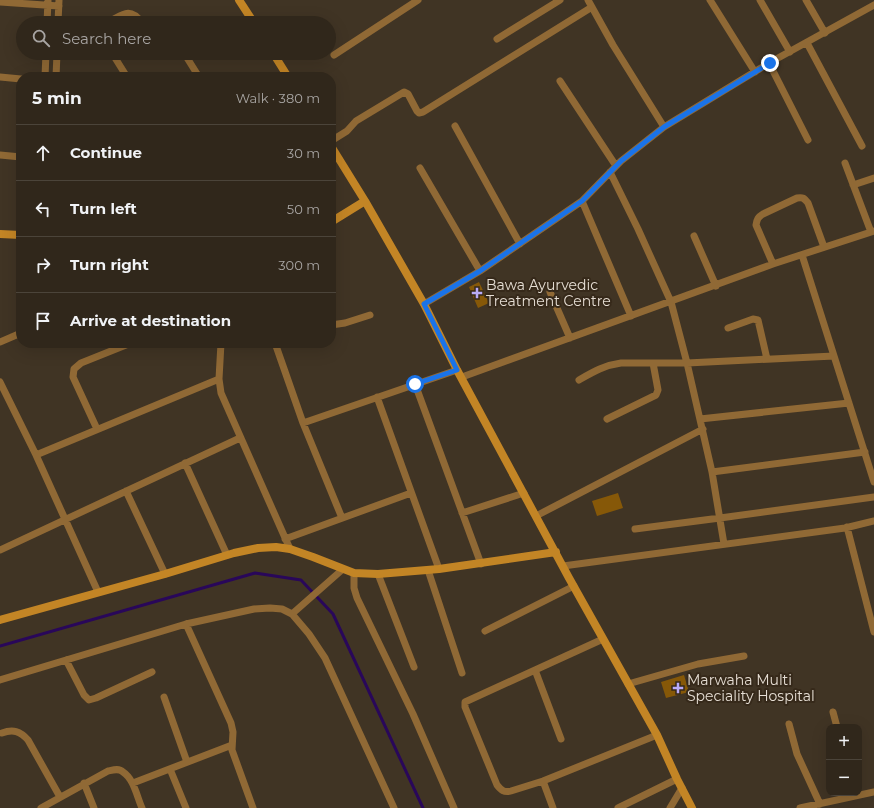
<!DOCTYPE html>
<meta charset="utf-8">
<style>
:root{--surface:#30271b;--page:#3c3328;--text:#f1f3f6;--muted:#a8a5a3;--line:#4b443a}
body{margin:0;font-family:Montserrat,sans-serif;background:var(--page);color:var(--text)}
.controls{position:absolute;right:12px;bottom:12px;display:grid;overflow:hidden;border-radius:8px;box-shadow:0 4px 16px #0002}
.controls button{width:36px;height:36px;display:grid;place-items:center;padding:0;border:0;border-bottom:1px solid var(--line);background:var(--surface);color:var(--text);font:20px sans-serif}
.stop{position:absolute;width:12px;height:12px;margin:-9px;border:3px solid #1a73e8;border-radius:50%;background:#fff}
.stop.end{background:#1a73e8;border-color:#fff;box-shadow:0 1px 4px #0008}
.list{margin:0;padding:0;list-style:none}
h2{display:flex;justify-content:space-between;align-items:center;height:52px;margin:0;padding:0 16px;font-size:17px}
h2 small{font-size:13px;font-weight:400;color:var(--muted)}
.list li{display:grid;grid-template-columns:26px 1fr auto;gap:12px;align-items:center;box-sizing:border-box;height:56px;padding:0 16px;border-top:1px solid var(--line)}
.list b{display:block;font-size:15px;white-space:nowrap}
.list em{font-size:13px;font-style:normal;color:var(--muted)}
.icon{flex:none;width:22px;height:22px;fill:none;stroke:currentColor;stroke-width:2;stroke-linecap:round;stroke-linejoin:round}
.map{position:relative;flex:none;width:874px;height:808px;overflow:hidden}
.search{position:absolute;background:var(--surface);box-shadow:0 4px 16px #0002;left:16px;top:16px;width:320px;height:44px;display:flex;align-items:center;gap:10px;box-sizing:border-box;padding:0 14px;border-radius:22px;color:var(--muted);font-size:15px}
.panel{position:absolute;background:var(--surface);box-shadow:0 4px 16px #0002;left:16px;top:72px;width:320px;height:276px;border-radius:16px}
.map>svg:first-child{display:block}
</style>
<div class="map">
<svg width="874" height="808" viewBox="0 0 874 808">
<rect width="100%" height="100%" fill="#403424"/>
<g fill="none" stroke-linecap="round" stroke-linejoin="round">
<path stroke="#29075a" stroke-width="3" d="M0 646 255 573 301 580 333 614 423 808"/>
</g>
<path fill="#865808" d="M479 282 489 303 478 308 469 287Z
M618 493 623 508 597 516 592 501Z
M684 675 689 692 666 698 661 682Z"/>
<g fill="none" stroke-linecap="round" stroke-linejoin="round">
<path stroke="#906935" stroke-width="7" d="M588 0 613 45 664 127
M710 0 755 72
M760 0 790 52
M806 0 825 33
M0 2 59 6
M47 23 48 1
M58 23 59 0
M107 23C122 15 130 6 142 23
M497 39 560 0
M807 43 862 146
M112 53 127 77
M184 53 199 77
M334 55 418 0
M769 63 808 140
M0 77 21 79
M45 77 46 53
M56 77 57 53
M560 81 616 166
M455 126 520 244
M331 141 347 131 356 121 404 92 408 94 417 111 419 113 423 112 592 7
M0 155 21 157
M845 163 871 232
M420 168 480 271
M610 172 638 229 671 302 687 363 712 472 724 544
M853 185 874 178
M582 201 631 316
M694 236 716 286
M802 255 874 482
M773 264 756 225C757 219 758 217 763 214L797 198C803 197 804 198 808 203L824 247
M550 292 570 338
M424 304 480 271 582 201 621 161 664 127 769 63 874 5
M331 325 345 323 370 315
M728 328 753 319 758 320 767 359
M0 342 21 333
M221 343 219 379 221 393 290 549
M275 343 303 423 342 518
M462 377 773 264 874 231
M579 380C593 372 605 365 621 363H687L834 356
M0 382 36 455 98 592
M415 384 481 564
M377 397 439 569
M607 419 656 395 658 390 653 363
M700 419 849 403
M303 423 457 370
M97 429 73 377 74 369 81 363 131 343
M36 455 219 379
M185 463 227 555
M712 472 865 452
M126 491 165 574
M462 513 524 493
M536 516 703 429
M847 527 874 632
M635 529 720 518 874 497
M285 539 411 493
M0 550 240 438
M563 566 845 528 874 521
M343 569 292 614 309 634 325 658 394 808
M428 570 462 673
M354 573V588L357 598 413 714 454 808
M378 574 414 667
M186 624 231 723 233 732 232 750 253 808
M485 631 574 586
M603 639 465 702V707L497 785C501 790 504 793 511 791L543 781 657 735
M66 660 84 695 89 700 96 698 152 672
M535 670 561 739
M0 680 186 624 254 609 270 608 282 609 292 614
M628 684 698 664 744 656
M164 697 187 762
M833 712 837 727
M789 724 797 754 820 804
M2 733C13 729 20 731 28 740L60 797
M170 769 186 808
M543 781 553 808
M84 783 94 808
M133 783 232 745
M41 808 108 771C113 770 119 768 123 772 134 779 137 797 142 808
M618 808 677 779
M670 808 682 788
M800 808 874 792"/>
<path stroke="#c38525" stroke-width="8" d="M239 0 254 23
M273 53 288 77
M331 146 365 201 424 304 457 370 569 578 657 735 677 779 692 808
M331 222 365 201
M0 234 21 235
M0 620 165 574 234 553 258 548 276 547 290 549 313 557 354 573 378 574 439 569 556 552"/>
</g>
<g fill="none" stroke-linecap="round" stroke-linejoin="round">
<path stroke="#1a73e8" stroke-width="5" d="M415 384 457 370 424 304 480 271 582 201 621 161 664 127 770 63"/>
</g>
<g fill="#b9abf7" stroke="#36291a" stroke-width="1.5">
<path d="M475 287h4v4h4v4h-4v4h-4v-4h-4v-4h4z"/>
<path d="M676 682h4v4h4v4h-4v4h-4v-4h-4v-4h4z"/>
</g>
<g text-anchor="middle" stroke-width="4" stroke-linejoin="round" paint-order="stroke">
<g font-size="14" fill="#e6ded4" stroke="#36291a" text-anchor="start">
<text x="486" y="290">Bawa Ayurvedic<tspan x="486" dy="16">Treatment Centre</tspan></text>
<text x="687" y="685">Marwaha Multi<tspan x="687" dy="16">Speciality Hospital</tspan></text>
</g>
</g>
</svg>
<div class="controls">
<button>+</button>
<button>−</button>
</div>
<div class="stop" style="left:415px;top:384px"></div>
<div class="stop end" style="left:770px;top:63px"></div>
<div class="search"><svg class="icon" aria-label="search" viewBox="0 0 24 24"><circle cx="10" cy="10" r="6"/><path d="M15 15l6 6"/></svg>Search here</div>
<section class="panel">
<h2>5 min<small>Walk · 380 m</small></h2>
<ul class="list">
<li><svg class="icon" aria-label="ahead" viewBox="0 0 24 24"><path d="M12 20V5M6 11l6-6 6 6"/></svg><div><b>Continue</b></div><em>30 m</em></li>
<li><svg class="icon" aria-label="left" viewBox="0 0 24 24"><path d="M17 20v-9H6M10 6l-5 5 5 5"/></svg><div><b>Turn left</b></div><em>50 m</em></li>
<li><svg class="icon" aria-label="right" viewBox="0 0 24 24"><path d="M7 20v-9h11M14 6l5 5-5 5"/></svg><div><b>Turn right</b></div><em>300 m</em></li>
<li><svg class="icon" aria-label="arrive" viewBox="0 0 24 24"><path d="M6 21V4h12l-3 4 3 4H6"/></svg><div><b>Arrive at destination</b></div></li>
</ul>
</section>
</div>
